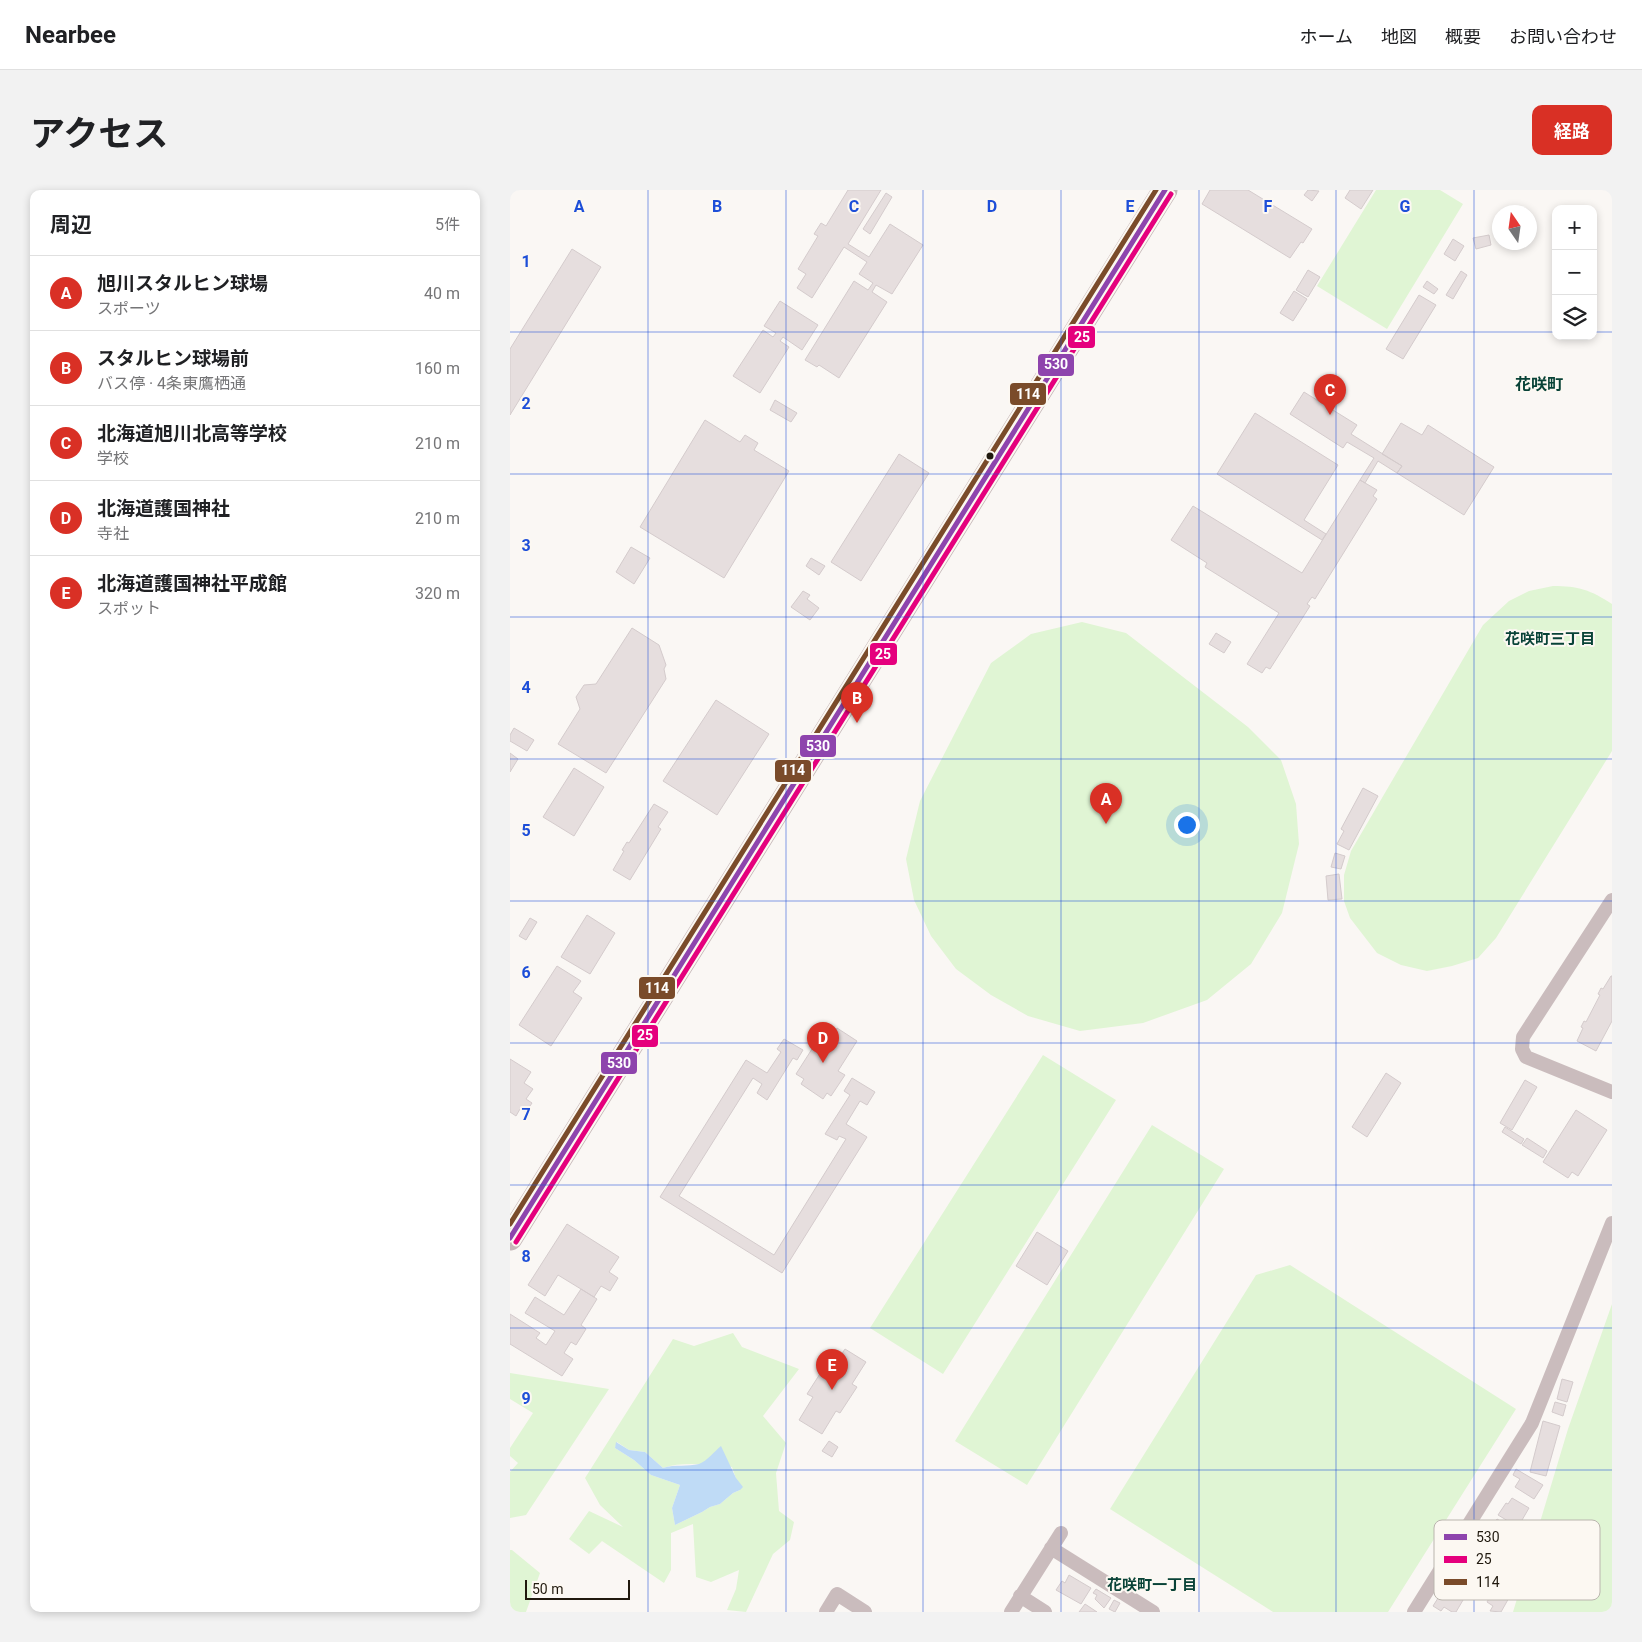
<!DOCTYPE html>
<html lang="ja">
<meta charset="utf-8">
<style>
:root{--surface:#fff;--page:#f2f2f2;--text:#202124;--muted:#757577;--line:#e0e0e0;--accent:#d93025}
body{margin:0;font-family:Roboto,"Noto Sans JP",sans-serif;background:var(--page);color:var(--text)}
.controls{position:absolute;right:15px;top:15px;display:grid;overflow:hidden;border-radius:10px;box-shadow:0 2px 8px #0003}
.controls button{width:45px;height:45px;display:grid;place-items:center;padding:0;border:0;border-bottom:1px solid var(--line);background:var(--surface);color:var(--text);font:25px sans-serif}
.compass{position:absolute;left:982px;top:15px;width:45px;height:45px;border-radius:50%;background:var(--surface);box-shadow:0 2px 8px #0003;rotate:347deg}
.scale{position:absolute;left:15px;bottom:12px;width:105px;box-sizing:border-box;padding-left:5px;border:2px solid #20190e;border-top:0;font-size:14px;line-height:18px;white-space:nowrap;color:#20190e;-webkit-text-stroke:4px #fcf8f2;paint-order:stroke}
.you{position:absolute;left:676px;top:634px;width:18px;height:18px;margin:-12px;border:4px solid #fff;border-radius:50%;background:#1a73e8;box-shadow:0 0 0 8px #1a73e833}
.badge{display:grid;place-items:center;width:32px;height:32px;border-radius:50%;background:var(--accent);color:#fff;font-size:16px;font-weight:700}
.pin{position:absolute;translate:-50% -41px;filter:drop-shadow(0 1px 2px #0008)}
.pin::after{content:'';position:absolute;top:26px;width:18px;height:15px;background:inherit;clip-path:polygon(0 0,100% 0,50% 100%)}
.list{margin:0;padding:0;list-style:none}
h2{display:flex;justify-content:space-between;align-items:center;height:65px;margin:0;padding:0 20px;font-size:21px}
h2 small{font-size:16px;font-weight:400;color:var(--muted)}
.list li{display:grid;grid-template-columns:32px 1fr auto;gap:15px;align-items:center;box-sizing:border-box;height:75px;padding:0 20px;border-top:1px solid var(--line)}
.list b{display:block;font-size:19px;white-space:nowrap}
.list p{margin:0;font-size:16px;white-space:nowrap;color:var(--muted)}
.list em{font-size:16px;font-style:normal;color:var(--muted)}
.icon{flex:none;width:28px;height:28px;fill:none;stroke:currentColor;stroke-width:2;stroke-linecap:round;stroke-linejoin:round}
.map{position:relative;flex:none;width:1102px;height:1422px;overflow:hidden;border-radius:10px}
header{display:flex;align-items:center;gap:30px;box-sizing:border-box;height:70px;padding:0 25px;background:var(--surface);border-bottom:1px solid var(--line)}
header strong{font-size:24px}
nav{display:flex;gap:28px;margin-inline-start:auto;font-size:18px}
.intro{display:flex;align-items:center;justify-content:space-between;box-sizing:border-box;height:120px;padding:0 30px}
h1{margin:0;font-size:35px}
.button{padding:12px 22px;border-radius:10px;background:var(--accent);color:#fff;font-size:18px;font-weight:700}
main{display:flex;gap:30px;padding:0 30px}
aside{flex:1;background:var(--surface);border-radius:10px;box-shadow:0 2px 8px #0003}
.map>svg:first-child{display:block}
</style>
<header>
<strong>Nearbee</strong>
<nav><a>ホーム</a><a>地図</a><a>概要</a><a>お問い合わせ</a></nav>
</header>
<div class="intro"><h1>アクセス</h1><a class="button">経路</a></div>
<main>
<aside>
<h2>周辺<small>5件</small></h2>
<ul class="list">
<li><span class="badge">A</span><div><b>旭川スタルヒン球場</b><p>スポーツ</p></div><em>40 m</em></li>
<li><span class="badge">B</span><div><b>スタルヒン球場前</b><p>バス停 · 4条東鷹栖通</p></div><em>160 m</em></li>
<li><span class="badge">C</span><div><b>北海道旭川北高等学校</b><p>学校</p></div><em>210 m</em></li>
<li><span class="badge">D</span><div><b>北海道護国神社</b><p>寺社</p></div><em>210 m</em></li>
<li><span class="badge">E</span><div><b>北海道護国神社平成館</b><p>スポット</p></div><em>320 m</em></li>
</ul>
</aside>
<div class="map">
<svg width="1102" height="1422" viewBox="0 0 1102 1422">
<rect width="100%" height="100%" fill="#faf7f4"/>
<path fill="#e0f5d4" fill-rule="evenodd" d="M866 0H930L953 14 877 139 807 96Z
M1043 396C1068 396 1081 400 1102 414V561L986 748 968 768 942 776 917 781 891 775 867 763 840 728 834 711V685L841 661 973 435 999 411 1019 401Z
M572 432 616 443 738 537 771 570 786 614 789 654 772 723 741 774 697 810 633 833 570 841 518 826 481 805 446 779 421 746 404 710 396 669 410 611 481 473 521 444Z
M533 865 606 910 433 1184 360 1138Z
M642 935 714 979 517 1295 445 1251Z
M780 1075 1006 1219 878 1422H763L600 1319 746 1085Z
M1102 1114V1422H1003L1058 1239Z
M223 1143 232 1157 289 1179 253 1226 276 1253 266 1283 269 1321 284 1332 280 1350 263 1364 236 1422 217 1420 226 1399 229 1380 201 1392 186 1387 183 1334 161 1343V1380L154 1393 92 1351 79 1364 59 1349 79 1321 113 1337 90 1315 75 1288 163 1149 184 1156ZM107 1252 119 1260 135 1262 153 1278C173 1271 201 1275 222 1277L230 1300 223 1303 210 1314 200 1317 192 1322 165 1335 162 1318 170 1295 141 1285 124 1270 105 1258Z
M0 1183 99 1199 16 1325 0 1328V1282L8 1273 0 1266V1258L23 1223 0 1209Z
M0 1360H2L30 1383 16 1422H0Z"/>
<path fill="#bfdbf6" d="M106 1252 119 1260 135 1262 153 1278C165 1274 178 1277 189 1274 197 1271 205 1261 211 1256L226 1288 233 1297 230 1300 223 1303 210 1314 200 1317 192 1322 165 1335 162 1318 170 1295 141 1285 124 1270 105 1258Z"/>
<path fill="#e6dede" stroke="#d4cbcc" d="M338 0H371L338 54 359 67 380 34 413 55 382 104 366 95 362 102 377 112 329 188 309 175 307 177 295 170 344 91 358 100 363 93 349 84 357 72 334 57 302 108 287 98 296 84 288 79 308 46 304 44 311 33 316 36Z
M700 0H738L802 39 793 53 791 52 780 68 692 14Z
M798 0 809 1 802 11 794 5Z
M840 0H863L851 19 835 8Z
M376 3 382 7 360 44 353 39Z
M979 45 981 55 966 59 963 48Z
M943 49 954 56 945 71 934 64Z
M62 59 91 77 0 225V159Z
M798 80 810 87 798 107 786 100Z
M951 81 957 85 943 109 936 105Z
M917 91 928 99 924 104 913 97Z
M784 101 797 109 783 131 770 123Z
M909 105 926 115 893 169 876 159Z
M270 111 308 135 292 160 273 147 270 151 279 157 250 203 223 186 253 140 263 147 266 143 254 136Z
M794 202 847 235 841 244 892 276 887 283 868 271 855 293 850 290 864 268 837 252 833 258 780 224Z
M265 210 287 223 281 232 260 220Z
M745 223 828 275 794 330 816 344 812 350 707 284Z
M195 230 230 252 235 245 248 253 244 260 279 281 214 388 130 337Z
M891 233 912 245 918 235 984 277 954 325 887 283 892 276 872 264Z
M389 264 419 283 351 391 321 372Z
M850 290 867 300 863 306 867 309 805 409 802 407 797 414 800 416 760 479 756 477 752 483 737 474 769 423 695 377 697 373 661 350 683 316 792 383Z
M121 357 140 368 124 394 106 382Z
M301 368 315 376 309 385 296 376Z
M293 401 300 405 297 409 309 418 300 430 281 417Z
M122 438 149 455 156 475 154 479 156 489 96 583 48 554 70 519 66 507 74 495 86 494Z
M706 443 721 452 714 463 699 454Z
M206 510 259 544 207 625 153 591Z
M4 538 24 550 17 561 0 551V545Z
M0 563 8 569 0 582Z
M64 578 94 597 64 646 33 627Z
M853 598 868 606 839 660 827 654 834 641 831 639Z
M144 614 158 622 148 637 151 639 120 690 103 680 114 661 112 660 117 652 119 653Z
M825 663 835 666 831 679 821 677Z
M829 684 832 709 818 710 816 686Z
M77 725 105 743 80 784 51 767Z
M20 728 27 732 16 750 9 746Z
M47 776 71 791 63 802 72 808 41 856 9 835Z
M1101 786H1102V831L1086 861 1067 851 1073 838 1071 837 1074 831 1076 832 1090 805 1088 804 1091 798 1093 799Z
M327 838 347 851 328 881 335 885 321 906 317 903 313 909 291 894 294 889 286 884 302 859 310 865Z
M274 849 293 860 287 870 283 868 257 910 247 903 252 894 243 888 169 1006 264 1065 336 949 329 946 327 950 315 944 340 905 334 901 342 888 365 902 357 915 350 911 336 934 357 947 272 1083 150 1007 236 870 257 883 271 862 267 859Z
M0 869 21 882 14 893 23 899 16 909 22 913 16 922 10 919 6 926 0 922Z
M876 883 891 893 857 947 842 937Z
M1015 890 1027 897 1002 940 990 933Z
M1066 920 1097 940 1068 986 1062 982 1058 988 1033 972Z
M995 937 1014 949 1011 954 992 942Z
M1017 948 1037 961 1033 968 1012 955Z
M57 1034 109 1067 99 1082 108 1088 100 1101 91 1096 84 1107 48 1085 35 1106 18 1095Z
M527 1042 558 1061 537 1095 506 1076Z
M71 1099 87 1109 71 1135 76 1139 66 1155 61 1152 54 1163 63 1169 52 1186 0 1154V1124L30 1143 26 1148 36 1155 45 1141 15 1123 25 1107 54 1125Z
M335 1159 356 1172 342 1194 347 1197 330 1223 326 1221 312 1244 289 1230 303 1207 297 1204 315 1176 321 1180Z
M1052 1189 1063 1192 1057 1212 1047 1209Z
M1045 1212 1056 1215 1053 1226 1042 1222Z
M1033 1231 1050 1236 1036 1286 1020 1282Z
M319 1251 328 1257 322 1267 312 1261Z
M1006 1279 1033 1295 1024 1309 1005 1297 1010 1289 1003 1285Z
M1002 1308 1019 1318 1008 1337 988 1325 996 1313 998 1314Z
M987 1329 997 1335 993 1341 983 1335Z
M559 1385 581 1398 571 1414 546 1400 552 1391 555 1393Z
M937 1394 956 1405 946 1422H942L934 1417 931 1421 923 1416Z
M985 1398 1000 1406 991 1422 980 1421 983 1416 977 1412Z
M586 1399 601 1408 594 1418 585 1409 587 1405 583 1403Z
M604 1410 610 1413 605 1422 599 1419Z
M575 1414 587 1422H569Z"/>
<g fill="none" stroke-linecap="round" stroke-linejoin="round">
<path stroke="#cabcbd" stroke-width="14" d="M1102 710 1013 847 1012 859 1016 867 1102 902
M541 1358 643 1422
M510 1406 535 1422
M316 1422 327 1404 355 1422
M501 1422 551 1343
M904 1422 1022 1233 1102 1033"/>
<path stroke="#c5b7b8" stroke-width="25" d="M0 1048 655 0"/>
<g stroke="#fcf8f2" stroke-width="9">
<path id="bus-1" d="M0 1048 655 0"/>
</g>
<g stroke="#fcf8f2" stroke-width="9">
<path id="bus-2" d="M6 1052 661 4"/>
</g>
<g stroke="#fcf8f2" stroke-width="9">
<path id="bus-3" d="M0 1034 646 0"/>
</g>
<use href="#bus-1" stroke="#8e44ad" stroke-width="5"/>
<use href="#bus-2" stroke="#e5007d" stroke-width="5"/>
<use href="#bus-3" stroke="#7a4b2a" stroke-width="5"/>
</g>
<path fill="none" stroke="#1d4ed8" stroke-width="1" stroke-opacity="0.55" d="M138 0V1422M276 0V1422M413 0V1422M551 0V1422M689 0V1422M826 0V1422M964 0V1422M0 142H1046M1083 142H1102M0 284H1102M0 427H1102M0 569H1102M0 711H1102M0 853H1102M0 995H1102M0 1138H1102M0 1280H1102"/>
<circle fill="#20190e" stroke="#fcf8f2" stroke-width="2" cx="480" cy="266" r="4.5"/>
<g text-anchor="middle" stroke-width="4" stroke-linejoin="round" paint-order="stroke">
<g font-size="15" font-weight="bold" fill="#084237" stroke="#fcf8f2">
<text x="1040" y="454">花咲町三丁目</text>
<text x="642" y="1400">花咲町一丁目</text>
</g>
<g font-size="16" font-weight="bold" fill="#084237" stroke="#fcf8f2">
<text x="1029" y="200">花咲町</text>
</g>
</g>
<rect x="924" y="1330" width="166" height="80" rx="8" fill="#fcf8f2" stroke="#bab5ae" stroke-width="1"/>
<rect x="934" y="1344" width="23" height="6" fill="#8e44ad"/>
<rect x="934" y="1366" width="23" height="7" fill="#e5007d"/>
<rect x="934" y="1389" width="23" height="6" fill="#7a4b2a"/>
<g font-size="14" fill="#20190e">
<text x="966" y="1352">530</text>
<text x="966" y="1374">25</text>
<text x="966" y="1397">114</text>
</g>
<g font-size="16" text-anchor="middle" font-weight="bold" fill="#1d4ed8" stroke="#fcf8f2" stroke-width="4" stroke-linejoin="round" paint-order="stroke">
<text x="69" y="22">A</text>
<text x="207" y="22">B</text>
<text x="344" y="22">C</text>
<text x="482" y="22">D</text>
<text x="620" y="22">E</text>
<text x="758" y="22">F</text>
<text x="895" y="22">G</text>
<text x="16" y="77">1</text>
<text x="16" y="219">2</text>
<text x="16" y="361">3</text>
<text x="16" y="503">4</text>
<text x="16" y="646">5</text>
<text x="16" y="788">6</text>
<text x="16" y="930">7</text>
<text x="16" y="1072">8</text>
<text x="16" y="1214">9</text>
</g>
<g stroke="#fcf8f2" stroke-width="2">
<rect x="557" y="135" width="29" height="24" rx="5" fill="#e5007d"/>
<rect x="527" y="163" width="38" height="24" rx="5" fill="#8e44ad"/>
<rect x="499" y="192" width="38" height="24" rx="5" fill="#7a4b2a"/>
<rect x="359" y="452" width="29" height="24" rx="5" fill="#e5007d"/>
<rect x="289" y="544" width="38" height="24" rx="5" fill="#8e44ad"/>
<rect x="264" y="569" width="38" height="24" rx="5" fill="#7a4b2a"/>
<rect x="128" y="786" width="38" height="24" rx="5" fill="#7a4b2a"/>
<rect x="121" y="834" width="28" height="24" rx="5" fill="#e5007d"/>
<rect x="90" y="861" width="38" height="24" rx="5" fill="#8e44ad"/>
</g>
<g font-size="14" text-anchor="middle" font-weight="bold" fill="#fff">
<text x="572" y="152">25</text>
<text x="546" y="179">530</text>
<text x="518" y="209">114</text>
<text x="373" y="469">25</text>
<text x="308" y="561">530</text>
<text x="283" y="585">114</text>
<text x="147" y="803">114</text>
<text x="135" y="850">25</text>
<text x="109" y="878">530</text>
</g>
</svg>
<div class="controls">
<button>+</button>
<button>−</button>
<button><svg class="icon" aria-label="layers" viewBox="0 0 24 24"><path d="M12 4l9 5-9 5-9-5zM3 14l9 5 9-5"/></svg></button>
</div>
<svg class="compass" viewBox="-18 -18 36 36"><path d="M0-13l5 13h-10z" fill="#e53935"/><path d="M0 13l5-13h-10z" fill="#757577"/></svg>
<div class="scale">50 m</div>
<div class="you"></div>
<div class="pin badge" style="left:596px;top:634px">A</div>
<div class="pin badge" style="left:347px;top:533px">B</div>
<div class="pin badge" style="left:820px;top:225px">C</div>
<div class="pin badge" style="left:313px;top:873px">D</div>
<div class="pin badge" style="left:322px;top:1200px">E</div>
</div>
</main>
